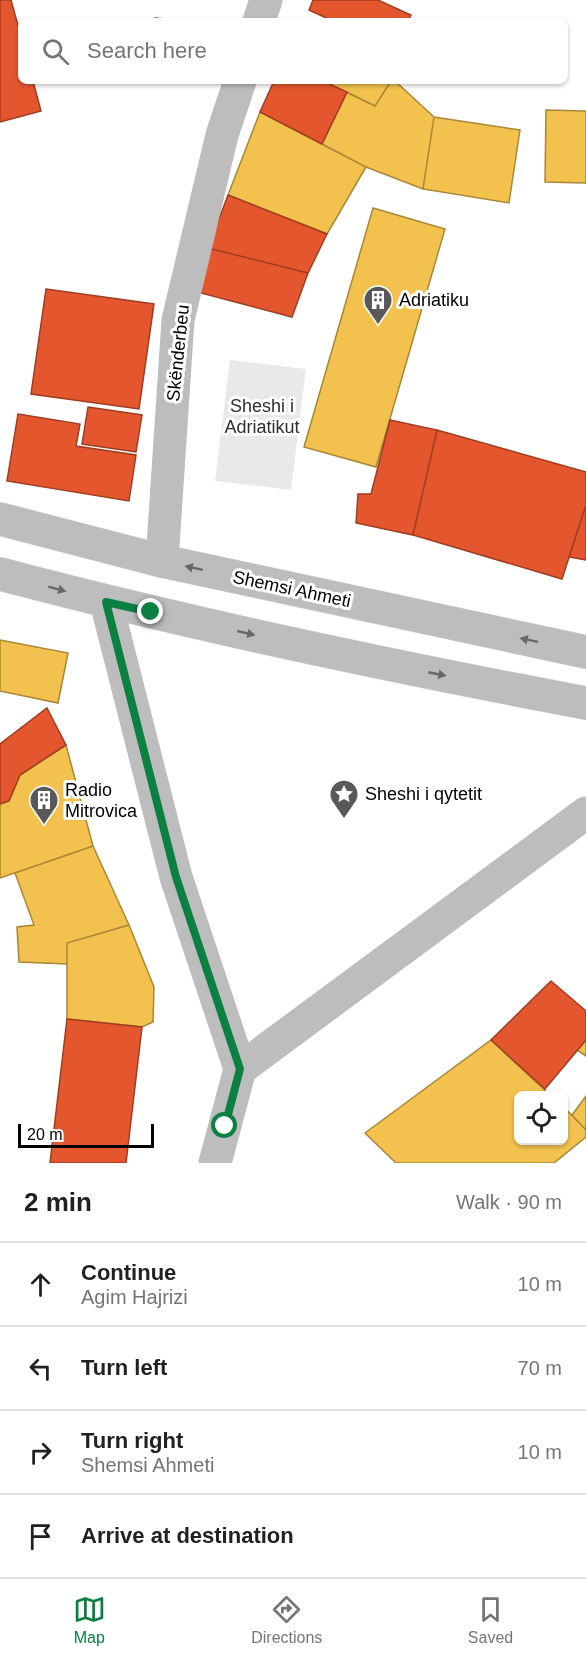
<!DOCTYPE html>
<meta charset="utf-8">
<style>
:root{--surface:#fff;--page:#f6f6f6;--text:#202124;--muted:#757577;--line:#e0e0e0;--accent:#0b8043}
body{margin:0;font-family:Helvetica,sans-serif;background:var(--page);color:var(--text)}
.controls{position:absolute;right:18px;bottom:18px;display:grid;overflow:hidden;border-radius:9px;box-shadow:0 2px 4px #0004}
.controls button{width:54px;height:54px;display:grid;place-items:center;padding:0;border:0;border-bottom:2px solid var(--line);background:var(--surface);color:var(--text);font:30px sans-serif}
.scale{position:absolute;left:18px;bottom:15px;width:136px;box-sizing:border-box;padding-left:6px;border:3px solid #000;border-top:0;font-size:16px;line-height:21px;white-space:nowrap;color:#000;-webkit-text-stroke:4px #fff;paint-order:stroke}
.stop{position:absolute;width:18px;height:18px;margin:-14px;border:4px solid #0b8043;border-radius:50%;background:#fff}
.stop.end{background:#0b8043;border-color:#fff;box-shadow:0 2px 6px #0008}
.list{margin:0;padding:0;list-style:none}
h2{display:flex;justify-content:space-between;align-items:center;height:78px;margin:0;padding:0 24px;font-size:26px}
h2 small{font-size:20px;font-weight:400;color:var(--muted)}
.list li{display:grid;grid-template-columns:39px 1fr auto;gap:18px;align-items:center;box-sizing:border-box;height:84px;padding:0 24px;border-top:2px solid var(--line)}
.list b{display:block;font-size:22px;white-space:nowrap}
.list p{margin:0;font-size:20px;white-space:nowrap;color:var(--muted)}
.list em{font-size:20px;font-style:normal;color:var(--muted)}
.icon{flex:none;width:33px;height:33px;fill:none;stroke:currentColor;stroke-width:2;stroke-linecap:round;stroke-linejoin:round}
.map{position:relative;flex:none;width:586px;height:1163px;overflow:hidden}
.search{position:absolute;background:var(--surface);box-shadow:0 2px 4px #0004;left:18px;right:18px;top:18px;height:66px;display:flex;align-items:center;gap:15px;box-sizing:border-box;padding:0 21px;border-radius:9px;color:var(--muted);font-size:22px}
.sheet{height:414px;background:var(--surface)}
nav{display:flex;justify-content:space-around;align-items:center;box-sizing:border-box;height:84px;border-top:2px solid var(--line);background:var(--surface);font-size:16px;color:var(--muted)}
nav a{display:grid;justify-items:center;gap:3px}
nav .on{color:var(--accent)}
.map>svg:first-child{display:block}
</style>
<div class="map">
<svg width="586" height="1163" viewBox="0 0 586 1163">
<rect width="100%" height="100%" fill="#fff"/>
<path fill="#e9e9e9" d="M230 360 306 369 291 490 215 481Z"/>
<path fill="#f2c14e" stroke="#a98737" stroke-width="1.5" d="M323 81H391L375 106Z
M391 81H395L434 117 423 189 366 167 322 144 347 92 375 106Z
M546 110 586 111V183L545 182Z
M260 112 366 167 327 234 228 195Z
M434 117 520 130 509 203 423 189Z
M373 208 445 229 376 467 304 447Z
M0 640 68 653 58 703 0 691Z
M66 745 93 846 0 878V804L9 801 20 775Z
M93 846 129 925 67 943V964L19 962 17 927 34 925 15 873Z
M129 925 154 987 153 1022 142 1027 67 1019V943Z
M491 1040 551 1096H518V1140H564V1107L586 1130V1137L554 1163H396L365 1133Z
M586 1040V1056L577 1050Z
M586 1096V1130L572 1115Z"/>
<path fill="#e4572e" stroke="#a03d20" stroke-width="1.5" d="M0 0H11L21 36V81H33L41 111 0 122Z
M313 0H378L411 15 408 21H333L309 10Z
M155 18 185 21H155Z
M274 81H323L347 92 322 144 260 112Z
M228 195 327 234 308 273 208 248Z
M208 248 308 273 292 317 201 293Z
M46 289 154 304 139 409 31 394Z
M88 407 142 415 136 452 82 444Z
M18 414 80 424 76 446 136 455 129 501 7 481Z
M390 420 437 430 413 535 356 523 358 494H371Z
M437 430 586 472V505L562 579 413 535Z
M586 505V560L569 557Z
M47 708 66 745 20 775 9 801 0 804V744Z
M551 981 586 1011V1040L545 1089 491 1040Z
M67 1019 142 1027 126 1163H50Z"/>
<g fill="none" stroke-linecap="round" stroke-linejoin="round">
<g stroke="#dbdbdb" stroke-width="34">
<path id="major" d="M0 519 162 561 586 652
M0 574C193 625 389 666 586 703"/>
</g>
<path stroke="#bdbdbd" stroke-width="33" d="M259 21 266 0
M162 561 178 320 222 135 240 81
M106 602 176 877 240 1069
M240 1069 586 813
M215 1163 240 1069"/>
<use href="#major" stroke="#bdbdbd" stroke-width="33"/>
</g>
<defs><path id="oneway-solid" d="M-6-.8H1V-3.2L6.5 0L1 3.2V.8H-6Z" transform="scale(1.5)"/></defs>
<g fill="#686868">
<use href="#oneway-solid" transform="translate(194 568) rotate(-168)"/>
<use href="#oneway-solid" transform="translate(57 589) rotate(15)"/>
<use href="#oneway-solid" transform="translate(246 633) rotate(13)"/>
<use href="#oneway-solid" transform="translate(529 640) rotate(-168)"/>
<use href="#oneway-solid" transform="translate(437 674) rotate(11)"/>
</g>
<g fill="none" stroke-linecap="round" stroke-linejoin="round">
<path stroke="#0b8043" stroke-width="8" d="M151 612 106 602 176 877 240 1069 225 1126"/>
</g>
<defs>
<g id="building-pin" transform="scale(1.5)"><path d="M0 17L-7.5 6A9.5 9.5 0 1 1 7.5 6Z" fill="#595959" stroke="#fff"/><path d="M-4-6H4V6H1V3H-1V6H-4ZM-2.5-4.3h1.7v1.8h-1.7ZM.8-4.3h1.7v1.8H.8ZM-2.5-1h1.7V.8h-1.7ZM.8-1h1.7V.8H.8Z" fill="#fff"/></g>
<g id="sight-pin" transform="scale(1.5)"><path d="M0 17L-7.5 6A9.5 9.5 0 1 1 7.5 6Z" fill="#595959" stroke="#fff"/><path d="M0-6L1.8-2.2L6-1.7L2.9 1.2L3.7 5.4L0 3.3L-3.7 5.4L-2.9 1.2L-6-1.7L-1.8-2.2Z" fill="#fff"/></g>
</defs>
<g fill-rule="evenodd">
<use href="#building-pin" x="378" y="300"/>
<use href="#sight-pin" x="344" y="794"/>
<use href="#building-pin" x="44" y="800"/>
</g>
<g text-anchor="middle" stroke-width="6" stroke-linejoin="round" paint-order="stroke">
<g font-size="18" fill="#000" stroke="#fff" text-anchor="start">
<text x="399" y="306">Adriatiku</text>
<text x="65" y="796">Radio<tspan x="65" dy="21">Mitrovica</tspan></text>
<text x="365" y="800">Sheshi i qytetit</text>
</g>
<g font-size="18" fill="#000" stroke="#fff">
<text transform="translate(178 353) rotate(-84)" y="6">Skënderbeu</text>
<text transform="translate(292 589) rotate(12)" y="6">Shemsi Ahmeti</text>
</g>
<g font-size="18" fill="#2e2e2e" stroke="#fff">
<text x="262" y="412">Sheshi i<tspan x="262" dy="21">Adriatikut</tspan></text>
</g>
</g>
</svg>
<div class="controls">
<button><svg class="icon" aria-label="locate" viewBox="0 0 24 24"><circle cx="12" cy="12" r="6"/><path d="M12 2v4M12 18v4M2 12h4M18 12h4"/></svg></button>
</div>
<div class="scale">20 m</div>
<div class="stop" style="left:225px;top:1126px"></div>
<div class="stop end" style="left:151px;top:612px"></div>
<div class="search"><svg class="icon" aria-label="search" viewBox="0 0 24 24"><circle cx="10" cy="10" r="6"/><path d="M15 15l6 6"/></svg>Search here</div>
</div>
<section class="sheet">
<h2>2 min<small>Walk · 90 m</small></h2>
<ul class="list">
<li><svg class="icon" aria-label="ahead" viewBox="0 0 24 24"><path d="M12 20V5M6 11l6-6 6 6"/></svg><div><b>Continue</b><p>Agim Hajrizi</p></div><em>10 m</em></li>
<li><svg class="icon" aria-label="left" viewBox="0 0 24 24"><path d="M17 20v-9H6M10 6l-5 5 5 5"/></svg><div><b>Turn left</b></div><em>70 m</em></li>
<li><svg class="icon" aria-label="right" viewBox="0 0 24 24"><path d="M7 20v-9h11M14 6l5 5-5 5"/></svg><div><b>Turn right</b><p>Shemsi Ahmeti</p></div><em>10 m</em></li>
<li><svg class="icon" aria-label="arrive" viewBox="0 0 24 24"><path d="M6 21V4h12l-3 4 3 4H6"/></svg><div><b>Arrive at destination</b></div></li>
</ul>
</section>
<nav>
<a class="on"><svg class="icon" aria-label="map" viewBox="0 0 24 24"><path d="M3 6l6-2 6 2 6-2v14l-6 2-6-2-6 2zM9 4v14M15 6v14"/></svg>Map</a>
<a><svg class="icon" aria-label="directions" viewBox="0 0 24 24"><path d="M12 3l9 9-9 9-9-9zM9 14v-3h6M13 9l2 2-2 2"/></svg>Directions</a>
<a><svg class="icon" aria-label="saved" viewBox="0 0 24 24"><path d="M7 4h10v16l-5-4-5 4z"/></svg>Saved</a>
</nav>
